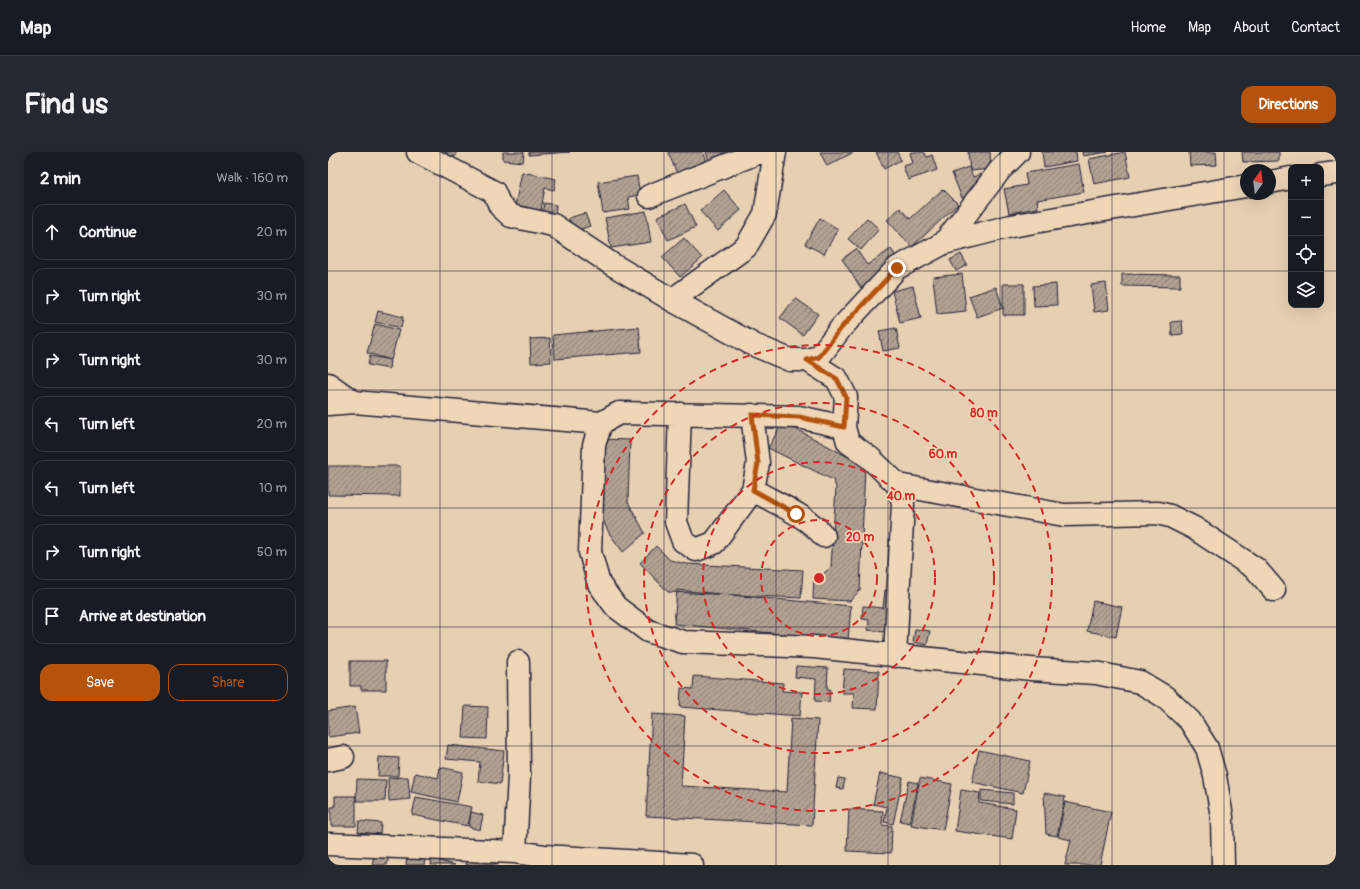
<!DOCTYPE html>
<meta charset="utf-8">
<style>
:root{--surface:#171b24;--page:#242831;--text:#f1f3f6;--muted:#9ea1a6;--line:#363941;--accent:#b45309}
body{margin:0;font-family:Pangolin,sans-serif;background:var(--page);color:var(--text)}
.controls{position:absolute;right:12px;top:12px;display:grid;overflow:hidden;border-radius:8px;box-shadow:0 4px 16px #0002}
.controls button{width:36px;height:36px;display:grid;place-items:center;padding:0;border:0;border-bottom:1px solid var(--line);background:var(--surface);color:var(--text);font:20px sans-serif}
.compass{position:absolute;left:912px;top:12px;width:36px;height:36px;border-radius:50%;background:var(--surface);box-shadow:0 4px 16px #0002;rotate:14deg}
.stop{position:absolute;width:12px;height:12px;margin:-9px;border:3px solid #b45309;border-radius:50%;background:#fff}
.stop.end{background:#b45309;border-color:#fff;box-shadow:0 1px 4px #0008}
.list{margin:0;padding:0;list-style:none}
h2{display:flex;justify-content:space-between;align-items:center;height:52px;margin:0;padding:0 16px;font-size:17px}
h2 small{font-size:13px;font-weight:400;color:var(--muted)}
.list li{display:grid;grid-template-columns:26px 1fr auto;gap:12px;align-items:center;box-sizing:border-box;height:56px;margin:0 8px 8px;padding:0 8px;border:1px solid var(--line);border-radius:12px}
.list b{display:block;font-size:15px;white-space:nowrap}
.list em{font-size:13px;font-style:normal;color:var(--muted)}
.actions{display:flex;gap:8px;padding:12px 16px}
.actions a{flex:1;padding:9px 0;border:1px solid var(--accent);border-radius:12px;text-align:center;font-size:14px;color:var(--accent)}
.actions .main{background:var(--accent);color:#fff}
.icon{flex:none;width:22px;height:22px;fill:none;stroke:currentColor;stroke-width:2;stroke-linecap:round;stroke-linejoin:round}
.map{position:relative;flex:none;width:1008px;height:713px;overflow:hidden;border-radius:12px}
header{display:flex;align-items:center;gap:24px;box-sizing:border-box;height:56px;padding:0 20px;background:var(--surface);border-bottom:1px solid var(--line)}
header strong{font-size:19px}
nav{display:flex;gap:22px;margin-inline-start:auto;font-size:14px}
.intro{display:flex;align-items:center;justify-content:space-between;box-sizing:border-box;height:96px;padding:0 24px}
h1{margin:0;font-size:28px}
.button{padding:10px 18px;border-radius:12px;background:var(--accent);color:#fff;font-size:14px;font-weight:700}
main{display:flex;gap:24px;padding:0 24px}
aside{flex:1;background:var(--surface);border-radius:12px;box-shadow:0 4px 16px #0002}
.map>svg:first-child{display:block}
</style>
<header>
<strong>Map</strong>
<nav><a>Home</a><a>Map</a><a>About</a><a>Contact</a></nav>
</header>
<div class="intro"><h1>Find us</h1><a class="button">Directions</a></div>
<main>
<aside>
<h2>2 min<small>Walk · 160 m</small></h2>
<ul class="list">
<li><svg class="icon" aria-label="ahead" viewBox="0 0 24 24"><path d="M12 20V5M6 11l6-6 6 6"/></svg><div><b>Continue</b></div><em>20 m</em></li>
<li><svg class="icon" aria-label="right" viewBox="0 0 24 24"><path d="M7 20v-9h11M14 6l5 5-5 5"/></svg><div><b>Turn right</b></div><em>30 m</em></li>
<li><svg class="icon" aria-label="right" viewBox="0 0 24 24"><path d="M7 20v-9h11M14 6l5 5-5 5"/></svg><div><b>Turn right</b></div><em>30 m</em></li>
<li><svg class="icon" aria-label="left" viewBox="0 0 24 24"><path d="M17 20v-9H6M10 6l-5 5 5 5"/></svg><div><b>Turn left</b></div><em>20 m</em></li>
<li><svg class="icon" aria-label="left" viewBox="0 0 24 24"><path d="M17 20v-9H6M10 6l-5 5 5 5"/></svg><div><b>Turn left</b></div><em>10 m</em></li>
<li><svg class="icon" aria-label="right" viewBox="0 0 24 24"><path d="M7 20v-9h11M14 6l5 5-5 5"/></svg><div><b>Turn right</b></div><em>50 m</em></li>
<li><svg class="icon" aria-label="arrive" viewBox="0 0 24 24"><path d="M6 21V4h12l-3 4 3 4H6"/></svg><div><b>Arrive at destination</b></div></li>
</ul>
<div class="actions"><a class="main">Save</a><a>Share</a></div>
</aside>
<div class="map">
<svg width="1008" height="713" viewBox="0 0 1008 713">
<defs>
<pattern id="building-hatch" width="6" height="6" patternUnits="userSpaceOnUse"><rect width="6" height="6" fill="#b2a192"/><path d="M-1 1l2-2M0 6l6-6M5 7l2-2" fill="none" stroke="#908378"/></pattern>
</defs>
<rect width="100%" height="100%" fill="#e7cfb2"/>
<filter id="ink" filterUnits="userSpaceOnUse"><feTurbulence type="fractalNoise" baseFrequency=".025" numOctaves="2"/><feDisplacementMap in="SourceGraphic" scale="8" xChannelSelector="R" yChannelSelector="G"/><feConvolveMatrix kernelMatrix="1 2 1 2 8 2 1 2 1" color-interpolation-filters="sRGB"/></filter>
<g filter="url(#ink)">
<path fill="url(#building-hatch)" stroke="#22223b" d="M113 0H128V4L114 5Z
M175 0H196L195 10 175 8Z
M201 0H242L201 3Z
M340 0H375L382 17 352 29Z
M378 0H422L383 15Z
M492 0H526L499 14Z
M548 0H569L573 8 556 17Z
M585 0H596L599 5 604 3 609 18 580 28 575 14 585 11 582 1Z
M640 0H662L663 17 642 19Z
M714 0H748L749 9 716 15Z
M754 0H780L755 4Z
M797 0 802 25 766 32 761 7Z
M861 0H888L889 13 862 14Z
M914 0H951V9L915 10Z
M751 12 756 40 709 48 710 56 681 61 676 37 699 33 697 21Z
M641 15 645 25 653 22 659 36 634 46 624 21Z
M194 20 228 27 226 38 217 36 212 63 186 58Z
M309 24 312 43 300 45 302 57 275 61 270 30Z
M615 37 630 52 584 95 559 68 572 56 582 67Z
M396 38 413 58 390 79 372 59Z
M216 51 228 53 227 64 214 62Z
M357 52 368 75 340 88 329 65Z
M318 59 323 90 283 96 277 66Z
M257 61 262 74 245 80 241 66Z
M492 66 510 77 496 102 477 92Z
M539 66 551 77 533 98 520 87Z
M356 86 374 106 352 125 334 105Z
M528 97 539 113 563 97 572 110 533 136 514 107Z
M633 102 639 113 628 119 622 108Z
M634 122 638 159 609 162 605 125Z
M794 122 852 123V135L794 134Z
M778 131 781 158 766 160 763 133Z
M675 132H696V163H675Z
M728 132 729 153 706 154 705 134Z
M585 134 593 166 572 171 564 139Z
M668 135 675 156 649 165 641 144Z
M467 146 490 162 475 183 452 166Z
M50 159 75 165 73 176 47 170Z
M854 169 855 182 844 183 843 170Z
M47 172 71 178 63 208 39 201Z
M311 175 313 200 227 207 225 183Z
M568 176 572 196 555 199 551 179Z
M222 186 223 210 203 211 202 187Z
M42 204 62 208 61 217 40 213Z
M455 270 537 314 532 438 522 449 485 447 486 422H495L503 415 508 335 505 328 440 296Z
M273 287 302 288 300 350 317 381 295 400 281 381 273 364Z
M0 314H72V344L0 343Z
M328 394 342 408 358 412 475 418 473 446 340 440 312 411Z
M349 438 523 454 520 488 346 472Z
M557 438H562L573 468 558 467 556 480 540 478 541 468 534 467 535 454 555 456Z
M765 449 794 455 788 485 759 479Z
M587 477 602 479 599 493 585 490Z
M22 509H58V538H33V534H22Z
M468 514 500 516 499 537H502L501 550 487 549 488 527 467 525Z
M516 517 551 519 549 557 525 556 526 541H514Z
M366 524 455 531 454 539 474 540 472 564 352 555 353 536 365 537Z
M137 554 160 555 159 587 135 586Z
M27 555 31 581 0 585V559Z
M324 562 357 564 353 634 459 640 463 566 490 568 484 673 318 664Z
M120 593 176 599 172 632 150 629 152 610 118 607Z
M651 598 702 609 695 641 644 630Z
M51 605 71 606 70 624H50Z
M112 615 135 620 129 650 83 640 87 621 110 626Z
M552 621 575 626 565 672 556 670 559 655 545 652Z
M80 625 82 647 61 649 60 626Z
M510 626 517 627 515 637 508 636Z
M592 626 624 632 615 678 583 673Z
M29 627 58 628 57 649H28Z
M581 629 590 631 582 671 572 669Z
M633 638 652 641 651 651 688 657 684 687 627 679Z
M653 638 685 641V652L653 649Z
M716 641 737 645 729 684 718 682Z
M7 644H28V674H3V655H7Z
M88 645 144 655 140 674 84 663Z
M737 650 783 660 772 713H737L743 688 730 685Z
M521 657 555 659 554 673 564 674 563 701 519 699Z
M143 660 155 663 152 678 141 675Z
M31 669 53 671 52 682 30 680Z
M47 700 61 703 59 713H44Z
M79 704 97 707 96 713H78Z
M140 705 170 712V713H138Z
M104 707 127 713H103Z"/>
<g fill="none" stroke-linecap="round" stroke-linejoin="round">
<g stroke="#22223b" stroke-width="25">
<path id="minor" d="M90 0 166 40 172 54 183 64 225 73 282 111 344 148 426 193 462 208H479L491 205 513 176 569 116 616 91 683 74 918 34
M993 23 1008 21
M942 30 963 26
M321 44 432 0
M616 91 672 18 690 0
M344 148 418 95 437 62 447 0
M479 208 509 227 518 245 516 275 520 290 542 306 570 333 575 351 567 504
M0 232 26 250
M0 252 26 250 273 271
M352 262 348 370 355 389 368 398 386 391 425 338 430 311 424 263
M516 275 471 265 291 261 273 271 266 293 262 400 271 432 288 455 320 479 355 490 486 495 703 517 768 521 812 530 837 545 862 569 879 596 887 624 894 665 895 713
M570 333 736 363 830 361 842 364 866 376 928 417 946 438
M425 338C449 352 478 363 496 384
M0 608 15 605
M0 692 187 700 216 704 364 713
M187 700 191 624 190 510"/>
</g>
<use href="#minor" stroke="#efd6b7" stroke-width="22"/>
</g>
</g>
<g fill="none" stroke-linecap="round" stroke-linejoin="round" filter="url(#ink)">
<path stroke="#b45309" stroke-width="5" d="M468 362 425 338 430 311 424 263 471 265 516 275 518 245 509 227 479 208 491 205 513 176 569 116"/>
</g>
<path fill="none" stroke="#22223b" stroke-width="1" stroke-opacity="0.55" d="M112 0V713M224 0V713M336 0V713M448 0V713M560 0V713M672 0V713M784 0V713M896 0V713M0 119H963M993 119H1008M0 238H1008M0 356H1008M0 475H1008M0 594H1008"/>
<g fill="none" stroke="#d62828" stroke-width="2" stroke-dasharray="7 5">
<circle cx="491" cy="426" r="58"/>
<circle cx="491" cy="426" r="116"/>
<circle cx="491" cy="426" r="175"/>
<circle cx="491" cy="426" r="233"/>
</g>
<circle cx="491" cy="426" r="6" fill="#d62828" stroke="#efd6b7" stroke-width="2"/>
<g font-size="12" text-anchor="middle" font-weight="bold" fill="#d62828" stroke="#efd6b7" stroke-width="3.5" stroke-linejoin="round" paint-order="stroke">
<text x="656" y="265">80 m</text>
<text x="615" y="306">60 m</text>
<text x="573" y="348">40 m</text>
<text x="532" y="389">20 m</text>
</g>
</svg>
<div class="controls">
<button>+</button>
<button>−</button>
<button><svg class="icon" aria-label="locate" viewBox="0 0 24 24"><circle cx="12" cy="12" r="6"/><path d="M12 2v4M12 18v4M2 12h4M18 12h4"/></svg></button>
<button><svg class="icon" aria-label="layers" viewBox="0 0 24 24"><path d="M12 4l9 5-9 5-9-5zM3 14l9 5 9-5"/></svg></button>
</div>
<svg class="compass" viewBox="-18 -18 36 36"><path d="M0-13l5 13h-10z" fill="#e53935"/><path d="M0 13l5-13h-10z" fill="#9ea1a6"/></svg>
<div class="stop" style="left:468px;top:362px"></div>
<div class="stop end" style="left:569px;top:116px"></div>
</div>
</main>
